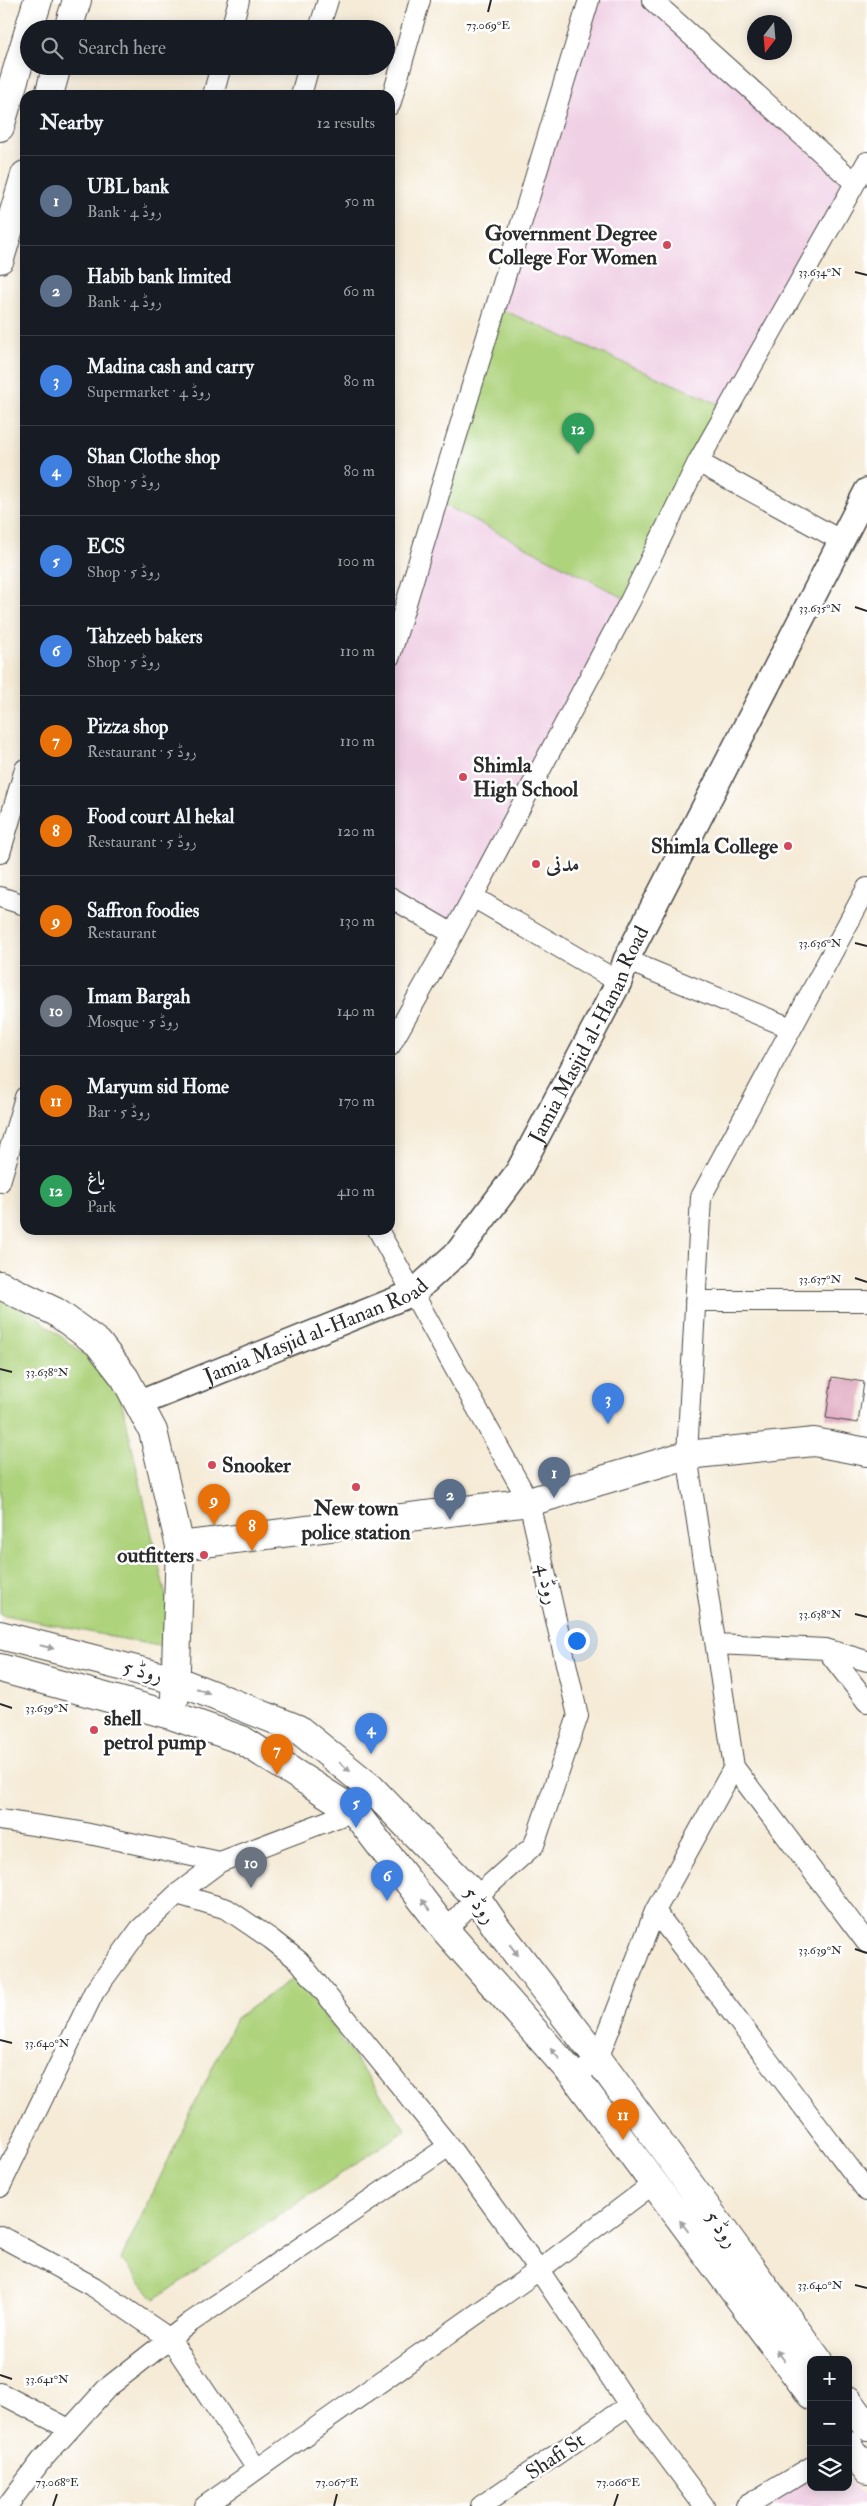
<!DOCTYPE html>
<meta charset="utf-8">
<style>
:root{--surface:#171b24;--page:#20242c;--text:#f1f3f6;--muted:#9ea1a6;--line:#363941;--accent:#d1495b}
body{margin:0;font-family:"IM FELL Double Pica",Amiri,serif;background:var(--page);color:var(--text)}
.controls{position:absolute;right:15px;bottom:15px;display:grid;overflow:hidden;border-radius:10px;box-shadow:0 2px 12px #0003}
.controls button{width:45px;height:45px;display:grid;place-items:center;padding:0;border:0;border-bottom:1px solid var(--line);background:var(--surface);color:var(--text);font:25px sans-serif}
.compass{position:absolute;left:747px;top:15px;width:45px;height:45px;border-radius:50%;background:var(--surface);box-shadow:0 2px 12px #0003;rotate:196deg}
.you{position:absolute;left:576px;top:1640px;width:18px;height:18px;margin:-12px;border:4px solid #fff;border-radius:50%;background:#1a73e8;box-shadow:0 0 0 8px #1a73e833}
.badge{display:grid;place-items:center;width:32px;height:32px;border-radius:50%;background:var(--accent);color:#fff;font-size:16px;font-weight:700}
.pin{position:absolute;translate:-50% -41px;filter:drop-shadow(0 1px 2px #0008)}
.pin::after{content:'';position:absolute;top:26px;width:18px;height:15px;background:inherit;clip-path:polygon(0 0,100% 0,50% 100%)}
.list{margin:0;padding:0;list-style:none}
h2{display:flex;justify-content:space-between;align-items:center;height:65px;margin:0;padding:0 20px;font-size:21px}
h2 small{font-size:16px;font-weight:400;color:var(--muted)}
.list li{display:grid;grid-template-columns:32px 1fr auto;gap:15px;align-items:center;box-sizing:border-box;height:90px;padding:0 20px;border-top:1px solid var(--line)}
.list b{display:block;font-size:19px;white-space:nowrap}
.list p{margin:0;font-size:16px;white-space:nowrap;color:var(--muted)}
.list em{font-size:16px;font-style:normal;color:var(--muted)}
.icon{flex:none;width:28px;height:28px;fill:none;stroke:currentColor;stroke-width:2;stroke-linecap:round;stroke-linejoin:round}
.map{position:relative;flex:none;width:867px;height:2506px;overflow:hidden}
.search{position:absolute;background:var(--surface);box-shadow:0 2px 12px #0003;left:20px;top:20px;width:375px;height:55px;display:flex;align-items:center;gap:12px;box-sizing:border-box;padding:0 18px;border-radius:28px;color:var(--muted);font-size:19px}
.panel{position:absolute;background:var(--surface);box-shadow:0 2px 12px #0003;left:20px;top:90px;width:375px;height:1145px;border-radius:15px}
.map>svg:first-child{display:block}
</style>
<div class="map">
<svg width="867" height="2506" viewBox="0 0 867 2506">
<rect width="100%" height="100%" fill="#fff"/>
<filter id="ink" filterUnits="userSpaceOnUse"><feTurbulence type="fractalNoise" baseFrequency=".02" numOctaves="2"/><feDisplacementMap in="SourceGraphic" scale="10" xChannelSelector="R" yChannelSelector="G"/><feConvolveMatrix kernelMatrix="1 2 1 2 8 2 1 2 1" color-interpolation-filters="sRGB"/></filter>
<filter id="wash" filterUnits="userSpaceOnUse"><feTurbulence type="fractalNoise" baseFrequency=".0096" numOctaves="4" result="noise"/><feDisplacementMap in="SourceGraphic" scale="20" xChannelSelector="R" yChannelSelector="G"/><feGaussianBlur stdDeviation="1.12" result="paint"/><feColorMatrix in="noise" values="0 0 0 0 0 0 0 0 0 0 0 0 0 0 0 0 0 1.4 0 .05"/><feComposite in="paint" operator="in"/></filter>
<g filter="url(#wash)">
<rect width="100%" height="100%" fill="#f5ebd7"/>
<path fill="#f0d0e5" d="M589 0H652L855 183 728 408 496 307Z
M437 501 630 601 453 934 390 897V656Z
M811 2470V2487H848V2477L867 2502V2506H754Z"/>
<path fill="#aed37d" stroke="#6c7f54" d="M496 307 728 408 630 601 437 501Z
M0 1288 117 1381 178 1650 0 1614Z
M296 1976 406 2130 155 2299 121 2259 236 2018Z"/>
<g id="blocks">
<path fill="#da99b4" d="M832 1377 864 1382 858 1423 826 1418Z"/>
</g>
</g>
<g filter="url(#ink)">
<use href="#blocks" fill-opacity="0" stroke="#494845" stroke-width="1"/>
<g fill="none" stroke-linecap="round" stroke-linejoin="round">
<g stroke="#494845" stroke-width="22">
<path id="minor" d="M652 0 855 183
M231 29 239 0
M319 29 328 0
M213 95 221 66
M301 95 309 66
M390 105 420 0
M698 462 840 540
M390 656 589 0
M0 853 25 769
M0 897 25 905
M390 897 453 934
M473 897 619 982
M626 960 791 1028
M390 1046 453 934 630 601 698 462 867 162
M0 1182 25 1097
M378 1230 529 1502 578 1716 534 1845 476 1897 446 1931
M695 1301H867
M716 1644 826 1649 867 1661
M826 1649 867 1702
M734 1767 867 1943
M0 1820 80 1832 220 1862
M177 1894 227 1909 271 1939 299 1961 449 2146 539 2270 629 2405 704 2506
M655 1911 867 2191
M575 2077 598 2059 655 1911 734 1767 687 1455 701 1197 867 888
M0 2187 94 1992 140 1929 177 1894 220 1862 354 1811
M0 2236 94 2287 170 2339 257 2469
M0 2393 69 2429
M7 2506 41 2461 107 2388 191 2322 449 2146
M205 2506 539 2270 653 2184
M481 2506 629 2405
M746 2506 811 2467"/>
</g>
<g stroke="#494845" stroke-width="28">
<g id="tertiary">
<path id="s1" d="M140 1403 413 1293 459 1251 518 1172 619 982 626 960 867 491"/>
</g>
</g>
<g stroke="#494845" stroke-width="30">
<path id="secondary" d="M29 29 38 0
M68 29 77 0
M49 95 57 66
M0 127 29 30
M0 259 25 175
M0 1285 56 1312 98 1343 125 1378 153 1431 180 1546 175 1697
M180 1546 529 1502 687 1455 814 1442 867 1452
M0 1635 175 1680 298 1729 371 1788 476 1897 497 1928 598 2059 818 2360
M0 1668 174 1716 242 1740 354 1811 446 1931 575 2077 811 2395
M848 2400 867 2426
M848 2445 867 2470"/>
</g>
<use href="#minor" stroke="#fff" stroke-width="20"/>
<use href="#tertiary" stroke="#fff" stroke-width="25"/>
<use href="#secondary" stroke="#fff" stroke-width="28"/>
</g>
<defs><path id="oneway-solid" d="M-6-.8H1V-3.2L6.5 0L1 3.2V.8H-6Z" transform="scale(1.25)"/></defs>
<g fill="#a0a0a0">
<use href="#oneway-solid" transform="translate(47 1647) rotate(14)"/>
<use href="#oneway-solid" transform="translate(203 1691) rotate(22)"/>
<use href="#oneway-solid" transform="translate(345 1767) rotate(39)"/>
<use href="#oneway-solid" transform="translate(426 1905) rotate(-127)"/>
<use href="#oneway-solid" transform="translate(514 1950) rotate(52)"/>
<use href="#oneway-solid" transform="translate(555 2054) rotate(-131)"/>
<use href="#oneway-solid" transform="translate(684 2226) rotate(-127)"/>
<use href="#oneway-solid" transform="translate(781 2356) rotate(-127)"/>
</g>
</g>
<path fill="none" stroke="#2b2b2b" stroke-width="2" d="M488 12 491 0M855 272 867 275M855 607 867 611M855 943 867 946M855 1278 867 1282M0 1369 12 1372M855 1614 867 1617M0 1704 12 1708M855 1949 867 1953M0 2040 12 2043M855 2285 867 2288M0 2375 12 2379M53 2506 57 2494M334 2506 337 2494M614 2506 618 2494"/>
<g fill="#d1495b" stroke="#fff" stroke-width="2">
<circle cx="667" cy="245" r="5"/>
<circle cx="463" cy="777" r="5"/>
<circle cx="788" cy="846" r="5"/>
<circle cx="536" cy="864" r="5"/>
<circle cx="212" cy="1465" r="5"/>
<circle cx="356" cy="1487" r="5"/>
<circle cx="204" cy="1555" r="5"/>
<circle cx="94" cy="1730" r="5"/>
</g>
<g text-anchor="middle" stroke-width="5" stroke-linejoin="round" paint-order="stroke">
<g font-size="21" font-weight="bold" fill="#2b2b2b" stroke="#fff" text-anchor="start">
<text x="657" y="240" text-anchor="end">Government Degree<tspan x="657" dy="24">College For Women</tspan></text>
<text x="473" y="772">Shimla<tspan x="473" dy="24">High School</tspan></text>
<text x="778" y="853" text-anchor="end">Shimla College</text>
<text x="546" y="871">مدنی</text>
<text x="222" y="1472">Snooker</text>
<text x="356" y="1515" text-anchor="middle">New town<tspan x="356" dy="24">police station</tspan></text>
<text x="194" y="1562" text-anchor="end">outfitters</text>
<text x="104" y="1725">shell<tspan x="104" dy="24">petrol pump</tspan></text>
</g>
<g font-size="21" fill="#2b2b2b" stroke="#fff">
<text dy="7" stroke="none"><textPath href="#s1" startOffset="610">Jamia Masjid al-Hanan Road</textPath></text>
<text dy="7" stroke="none"><textPath href="#s1" startOffset="190">Jamia Masjid al-Hanan Road</textPath></text>
<text transform="translate(548 1584) rotate(77)" y="7">روڈ 4</text>
<text transform="translate(143 1671) rotate(14)" y="7">روڈ 5</text>
<text transform="translate(480 1905) rotate(53)" y="7">روڈ 5</text>
<text transform="translate(722 2229) rotate(54)" y="7">روڈ 5</text>
<text transform="translate(555 2456) rotate(-34)" y="7">Shafi St</text>
</g>
</g>
<g font-size="12" text-anchor="middle" fill="#2b2b2b" stroke="#fff" stroke-width="5" stroke-linejoin="round" paint-order="stroke">
<text x="488" y="29">73.069°E</text>
<text x="820" y="276">33.634°N</text>
<text x="820" y="612">33.635°N</text>
<text x="820" y="947">33.636°N</text>
<text x="820" y="1283">33.637°N</text>
<text x="47" y="1376">33.638°N</text>
<text x="820" y="1618">33.638°N</text>
<text x="47" y="1712">33.639°N</text>
<text x="820" y="1954">33.639°N</text>
<text x="47" y="2047">33.640°N</text>
<text x="820" y="2289">33.640°N</text>
<text x="47" y="2383">33.641°N</text>
<text x="57" y="2486">73.068°E</text>
<text x="337" y="2486">73.067°E</text>
<text x="618" y="2486">73.066°E</text>
</g>
</svg>
<div class="controls">
<button>+</button>
<button>−</button>
<button><svg class="icon" aria-label="layers" viewBox="0 0 24 24"><path d="M12 4l9 5-9 5-9-5zM3 14l9 5 9-5"/></svg></button>
</div>
<svg class="compass" viewBox="-18 -18 36 36"><path d="M0-13l5 13h-10z" fill="#e53935"/><path d="M0 13l5-13h-10z" fill="#9ea1a6"/></svg>
<div class="you"></div>
<div class="pin badge" style="left:554px;top:1498px;background:#5c6f8a">1</div>
<div class="pin badge" style="left:450px;top:1520px;background:#5c6f8a">2</div>
<div class="pin badge" style="left:608px;top:1424px;background:#3f7fe0">3</div>
<div class="pin badge" style="left:371px;top:1754px;background:#3f7fe0">4</div>
<div class="pin badge" style="left:356px;top:1828px;background:#3f7fe0">5</div>
<div class="pin badge" style="left:387px;top:1901px;background:#3f7fe0">6</div>
<div class="pin badge" style="left:277px;top:1775px;background:#e8710a">7</div>
<div class="pin badge" style="left:252px;top:1551px;background:#e8710a">8</div>
<div class="pin badge" style="left:214px;top:1525px;background:#e8710a">9</div>
<div class="pin badge" style="left:251px;top:1888px;background:#6b7280">10</div>
<div class="pin badge" style="left:623px;top:2140px;background:#e8710a">11</div>
<div class="pin badge" style="left:578px;top:454px;background:#2e9e5b">12</div>
<div class="search"><svg class="icon" aria-label="search" viewBox="0 0 24 24"><circle cx="10" cy="10" r="6"/><path d="M15 15l6 6"/></svg>Search here</div>
<section class="panel">
<h2>Nearby<small>12 results</small></h2>
<ul class="list">
<li><span class="badge" style="background:#5c6f8a">1</span><div><b>UBL bank</b><p>Bank · روڈ 4</p></div><em>50 m</em></li>
<li><span class="badge" style="background:#5c6f8a">2</span><div><b>Habib bank limited</b><p>Bank · روڈ 4</p></div><em>60 m</em></li>
<li><span class="badge" style="background:#3f7fe0">3</span><div><b>Madina cash and carry</b><p>Supermarket · روڈ 4</p></div><em>80 m</em></li>
<li><span class="badge" style="background:#3f7fe0">4</span><div><b>Shan Clothe shop</b><p>Shop · روڈ 5</p></div><em>80 m</em></li>
<li><span class="badge" style="background:#3f7fe0">5</span><div><b>ECS</b><p>Shop · روڈ 5</p></div><em>100 m</em></li>
<li><span class="badge" style="background:#3f7fe0">6</span><div><b>Tahzeeb bakers</b><p>Shop · روڈ 5</p></div><em>110 m</em></li>
<li><span class="badge" style="background:#e8710a">7</span><div><b>Pizza shop</b><p>Restaurant · روڈ 5</p></div><em>110 m</em></li>
<li><span class="badge" style="background:#e8710a">8</span><div><b>Food court Al hekal</b><p>Restaurant · روڈ 5</p></div><em>120 m</em></li>
<li><span class="badge" style="background:#e8710a">9</span><div><b>Saffron foodies</b><p>Restaurant</p></div><em>130 m</em></li>
<li><span class="badge" style="background:#6b7280">10</span><div><b>Imam Bargah</b><p>Mosque · روڈ 5</p></div><em>140 m</em></li>
<li><span class="badge" style="background:#e8710a">11</span><div><b>Maryum sid Home</b><p>Bar · روڈ 5</p></div><em>170 m</em></li>
<li><span class="badge" style="background:#2e9e5b">12</span><div><b>باغ</b><p>Park</p></div><em>410 m</em></li>
</ul>
</section>
</div>
